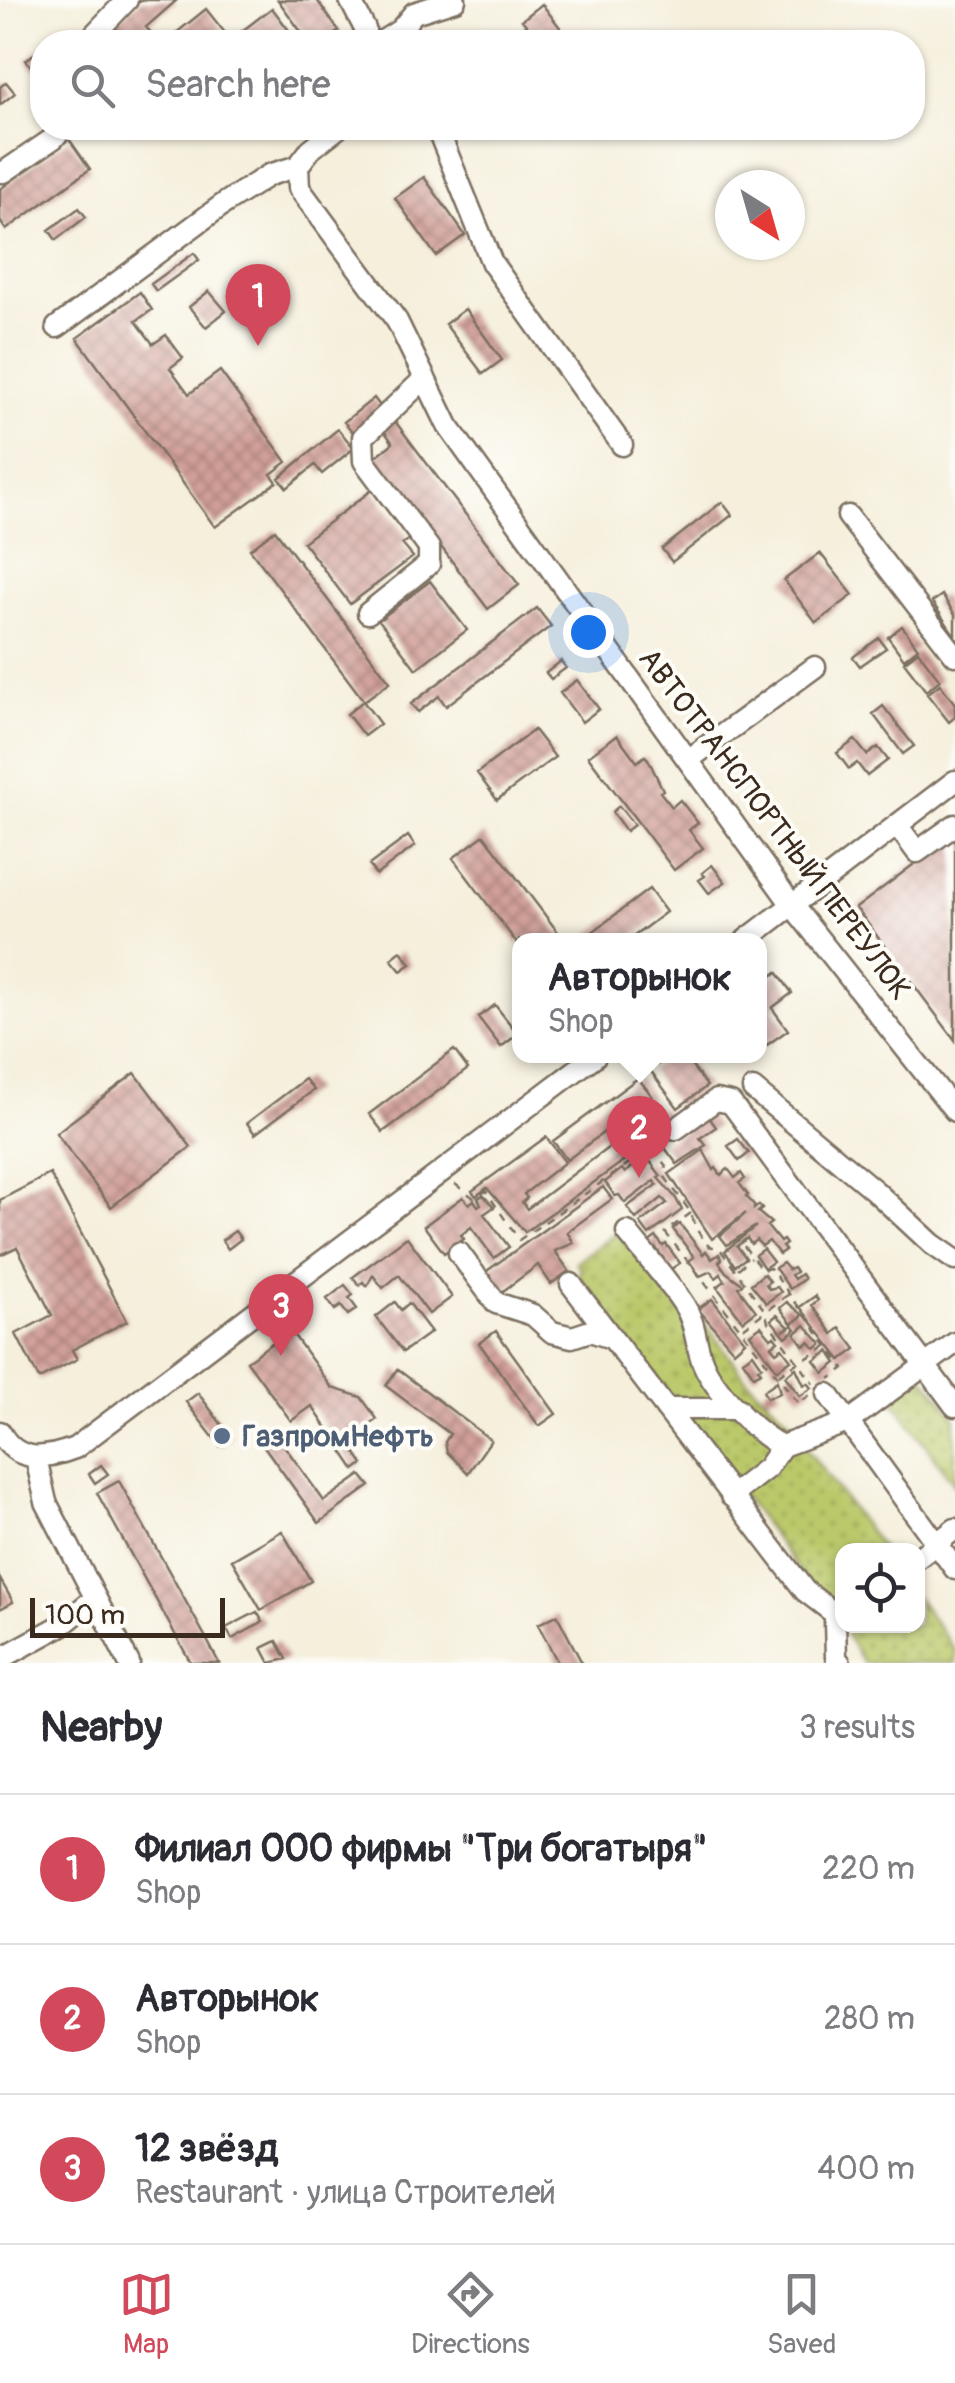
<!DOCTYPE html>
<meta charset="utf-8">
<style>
:root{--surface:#fff;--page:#f7f7f7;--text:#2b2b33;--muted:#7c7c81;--line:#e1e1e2;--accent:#d1495b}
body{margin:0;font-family:Pangolin,sans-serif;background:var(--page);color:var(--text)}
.controls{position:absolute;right:30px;bottom:30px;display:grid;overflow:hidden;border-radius:20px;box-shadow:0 2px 8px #0004}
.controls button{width:90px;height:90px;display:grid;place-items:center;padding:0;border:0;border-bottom:2px solid var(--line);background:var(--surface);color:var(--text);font:50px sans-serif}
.compass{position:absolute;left:715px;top:170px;width:90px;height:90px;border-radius:50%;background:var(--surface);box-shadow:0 2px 8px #0004;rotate:143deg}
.scale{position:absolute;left:30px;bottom:25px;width:195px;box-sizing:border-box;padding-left:10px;border:5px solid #3b2a1e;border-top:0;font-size:28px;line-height:35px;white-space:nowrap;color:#3b2a1e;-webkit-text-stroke:8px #fdfcf7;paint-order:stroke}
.you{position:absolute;left:588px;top:632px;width:35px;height:35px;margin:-25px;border:8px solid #fff;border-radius:50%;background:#1a73e8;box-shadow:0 0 0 15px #1a73e833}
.badge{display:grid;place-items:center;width:65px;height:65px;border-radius:50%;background:var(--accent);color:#fff;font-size:32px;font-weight:700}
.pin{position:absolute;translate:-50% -82px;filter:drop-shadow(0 2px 5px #0008)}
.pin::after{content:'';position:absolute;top:52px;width:35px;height:30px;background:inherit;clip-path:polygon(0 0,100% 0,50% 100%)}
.popup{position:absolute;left:512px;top:933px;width:255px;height:130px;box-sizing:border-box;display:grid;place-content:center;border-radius:20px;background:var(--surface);filter:drop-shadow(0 2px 8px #0005);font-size:32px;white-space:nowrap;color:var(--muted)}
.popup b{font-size:38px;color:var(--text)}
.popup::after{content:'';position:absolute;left:50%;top:100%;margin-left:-20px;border:20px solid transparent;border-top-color:var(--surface)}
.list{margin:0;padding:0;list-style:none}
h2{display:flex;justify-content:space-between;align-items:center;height:130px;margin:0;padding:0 40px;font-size:42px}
h2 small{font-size:32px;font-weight:400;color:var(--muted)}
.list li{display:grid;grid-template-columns:65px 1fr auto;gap:30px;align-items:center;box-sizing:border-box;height:150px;padding:0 40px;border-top:2px solid var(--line)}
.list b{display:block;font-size:38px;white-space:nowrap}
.list p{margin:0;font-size:32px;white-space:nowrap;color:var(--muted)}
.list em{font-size:32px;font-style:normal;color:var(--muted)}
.icon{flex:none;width:55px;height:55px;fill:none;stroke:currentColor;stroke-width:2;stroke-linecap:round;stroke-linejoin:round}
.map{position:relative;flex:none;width:955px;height:1663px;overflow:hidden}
.search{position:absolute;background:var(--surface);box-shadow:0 2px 8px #0004;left:30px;right:30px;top:30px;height:110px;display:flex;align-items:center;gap:25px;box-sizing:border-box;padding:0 35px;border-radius:40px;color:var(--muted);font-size:38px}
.sheet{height:580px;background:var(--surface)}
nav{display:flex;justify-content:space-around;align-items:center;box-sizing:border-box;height:140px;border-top:2px solid var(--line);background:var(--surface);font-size:28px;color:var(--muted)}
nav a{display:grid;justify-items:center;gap:5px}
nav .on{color:var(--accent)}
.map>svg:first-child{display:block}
</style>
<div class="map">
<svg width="955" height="1663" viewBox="0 0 955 1663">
<defs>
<pattern id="green-dots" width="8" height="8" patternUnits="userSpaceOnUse" patternTransform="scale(2.5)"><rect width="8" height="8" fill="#bbc96b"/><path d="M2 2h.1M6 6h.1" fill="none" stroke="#99a357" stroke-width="1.8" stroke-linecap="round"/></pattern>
<pattern id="building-cross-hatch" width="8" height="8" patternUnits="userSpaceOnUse" patternTransform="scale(2.5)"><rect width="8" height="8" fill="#d19f99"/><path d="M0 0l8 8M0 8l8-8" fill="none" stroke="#ab827c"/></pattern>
</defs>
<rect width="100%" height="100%" fill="#fdfcf7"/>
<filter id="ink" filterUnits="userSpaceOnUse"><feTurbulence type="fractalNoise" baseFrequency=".01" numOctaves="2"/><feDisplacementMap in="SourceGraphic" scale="20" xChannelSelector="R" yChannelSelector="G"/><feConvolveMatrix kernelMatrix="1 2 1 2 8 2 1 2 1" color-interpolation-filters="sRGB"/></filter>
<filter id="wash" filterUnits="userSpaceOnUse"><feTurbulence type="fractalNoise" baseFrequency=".0048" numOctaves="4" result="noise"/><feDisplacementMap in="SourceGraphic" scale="40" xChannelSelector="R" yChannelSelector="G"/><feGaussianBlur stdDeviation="2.25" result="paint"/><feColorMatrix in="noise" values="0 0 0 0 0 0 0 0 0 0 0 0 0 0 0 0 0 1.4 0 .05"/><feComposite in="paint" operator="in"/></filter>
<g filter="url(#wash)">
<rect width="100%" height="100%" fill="#f5efdc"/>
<path fill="url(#green-dots)" stroke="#7b7a44" stroke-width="2.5" d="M621 1230 700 1318 748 1381 793 1424 804 1445 883 1550H842V1608L806 1580 578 1274 582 1271 576 1262Z
M925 1377 955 1417V1485L892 1399Z
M918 1599 955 1650V1663H863L843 1628 847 1626H918Z"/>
<g id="blocks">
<path fill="url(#building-cross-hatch)" d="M141 0H177L146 27 159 42H128L113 25Z
M278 0H317L339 31 323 42H295L304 36Z
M542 4 571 42H540L522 20Z
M272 8 294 37 286 42H244L238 34Z
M206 9 230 39 226 42H165Z
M42 48V63L34 70 26 60Z
M6 82 15 93 0 105V87Z
M69 139 90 169 6 230 0 221V189Z
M424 177 465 235 436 256 395 198Z
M79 208 86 217 56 240 49 230Z
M194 253 199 260 156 291 151 284Z
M209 291 226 311 206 327 189 307Z
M140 292 152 310 136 321 153 344 166 335 183 358 170 368 189 394 220 371 287 462 271 474 277 482 215 527 77 338Z
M465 309 502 360 483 374 445 324Z
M374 398 380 406 373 412 376 415 354 433 344 422Z
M394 420 519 585 488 609 374 458 393 443 382 428Z
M338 429 354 448 322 474 315 465 287 488 279 478Z
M372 490 409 539 402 544 413 557 350 604 303 542Z
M722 502 732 515 672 562 662 549Z
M275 530 390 682 364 701 250 549Z
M820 553 853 595 816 623 784 580Z
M430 581 467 630 416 669 379 620Z
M942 595 955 615V636L932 602Z
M537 608 551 626 446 706 439 696 418 712 411 704Z
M902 626 918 648 904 659 888 637Z
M879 638 886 648 860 666 853 657Z
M918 651 940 680 926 691 904 662Z
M561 661 566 668 551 679 546 673Z
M577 680 599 709 582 722 560 693Z
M940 684 955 704V717L949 722 927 694Z
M363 701 380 724 364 736 347 714Z
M883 706 914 746 903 754 873 714Z
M534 730 555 757 497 800 477 773Z
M617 735 637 762 645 756 648 759 663 790 660 792 672 807 680 800 698 823 689 830 703 848 674 870 588 756Z
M855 740 867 755 878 747 888 760 867 776 857 763 849 769 837 753Z
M619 806 634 825 626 831 612 812Z
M955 833V1040L856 908Z
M484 835 564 940H519V946L453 858Z
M408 836 415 846 376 875 369 865Z
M712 865 725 882 709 893 699 880 705 876 702 873Z
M649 889 666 912 629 940H582Z
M401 951 411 964 401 971 391 959Z
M777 972 792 993 772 1008 788 1030 767 1045 759 1035V986Z
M495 1005 518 1034 501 1047 478 1017Z
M454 1050 468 1069 383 1132 369 1114Z
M670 1056H684L707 1086 678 1108 650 1070Z
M135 1073 191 1147 111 1207 56 1133Z
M638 1078 652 1096 567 1160 553 1141Z
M305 1079 314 1090 255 1134 247 1123Z
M662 1107 675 1124 525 1232 487 1188 476 1196 472 1191 546 1137 565 1162 524 1194 527 1198 522 1202 527 1209Z
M708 1116 716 1127 700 1138 706 1145 677 1164 662 1144Z
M738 1139 749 1153 739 1161 728 1146Z
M703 1150 714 1170 716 1168 721 1175 728 1169 735 1178 741 1173 745 1179 739 1183 748 1195 746 1196 754 1205V1209L759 1205 762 1209 758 1212 771 1223 767 1226 780 1242 783 1240 786 1244 782 1247 785 1250 779 1254 769 1241 762 1246 756 1240 751 1244 747 1238 737 1246 746 1258 735 1266 725 1251 756 1226 727 1245 720 1236 746 1213 712 1239 669 1174Z
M649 1160 661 1176 658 1178 675 1197 682 1210 649 1235 640 1223 667 1203 662 1198 636 1219 627 1207 657 1185 654 1181 625 1203 619 1195 615 1196 605 1182 622 1169 625 1173 640 1161 643 1164Z
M50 1174 127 1321 72 1350 77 1359 39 1379 16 1334 52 1315 17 1247 0 1255V1200Z
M603 1187 612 1199 567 1232 574 1243 555 1251 569 1271 551 1284 538 1265 499 1294 484 1273Z
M483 1195 494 1207 484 1214 509 1247 494 1258 471 1227 461 1235 464 1239 444 1253 424 1226 463 1197 469 1204 474 1200 478 1206 481 1204 478 1198Z
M680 1224 703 1254 706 1251 712 1259 719 1254 722 1259 719 1262 726 1272 742 1284 738 1287 756 1311 743 1321 717 1287 725 1281 721 1274 716 1278 711 1271 700 1276 689 1261 694 1257 673 1229Z
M235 1231 241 1239 228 1249 222 1240Z
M407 1237 452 1297 429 1314 399 1275 383 1288 373 1275 367 1286 363 1282 359 1285 353 1277Z
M656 1237 663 1246 666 1244 680 1263 671 1269 656 1248 653 1250 648 1243Z
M763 1249 773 1262 764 1268 755 1255Z
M783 1263 789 1270 793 1268 796 1272 791 1275 794 1279 801 1274 804 1279 790 1289 775 1268Z
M764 1274 770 1281 766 1284 769 1289 777 1287 781 1292 766 1303 751 1284Z
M345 1285 353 1295 349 1298 357 1309 348 1315 341 1306 335 1310 327 1299Z
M815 1296 818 1300 812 1305 833 1334 840 1328 856 1349 841 1360 800 1307Z
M712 1299 745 1341 734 1351 698 1309Z
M395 1302 401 1310 409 1303 431 1332 403 1352 376 1317Z
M787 1302 803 1315 792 1324 780 1308Z
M777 1315 789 1327 783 1331 793 1325 796 1329 786 1337 771 1320Z
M805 1325 822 1344 816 1349 809 1342 804 1346 795 1334Z
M761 1326 771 1338 774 1336 778 1341 771 1346 776 1352 782 1348 791 1360 777 1370 750 1334Z
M290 1330 332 1388 361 1397 377 1419 363 1430 371 1440 355 1452 363 1464 355 1470 312 1406 291 1421 247 1361Z
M496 1331 556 1414 539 1426 479 1343Z
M829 1351 837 1363 824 1373 815 1361Z
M753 1353 762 1366 758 1368 761 1372 754 1376 743 1360Z
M796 1368 804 1385 808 1383 812 1388 800 1396 785 1376Z
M397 1369 491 1440 468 1473 447 1452 445 1442 450 1434 386 1386Z
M777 1381 780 1393 767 1398 763 1391Z
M198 1393 231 1437 220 1446 186 1402Z
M275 1433 324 1501 361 1475 370 1486 319 1523 261 1442Z
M101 1465 108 1474 95 1483 89 1474Z
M119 1481 206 1638 219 1663H191L97 1493Z
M282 1531 311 1581 261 1610 232 1560Z
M0 1579 13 1602 0 1609Z
M257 1612 263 1622 232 1639 226 1628Z
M557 1615 582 1663H558L538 1624Z
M277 1641 287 1659 270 1663 262 1648Z"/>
</g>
</g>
<g filter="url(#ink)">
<use href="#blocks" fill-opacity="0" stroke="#7c6f60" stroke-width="2.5"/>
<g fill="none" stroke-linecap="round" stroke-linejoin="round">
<g stroke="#7c6f60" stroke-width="25">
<path id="minor" d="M350 0 365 29V42
M87 42 127 0
M381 42 400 30 414 13 455 0
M437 128 492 263 622 445
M298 166 299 188 397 321 448 426 792 905 955 1111
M298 166 311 149 338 128
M0 172H4L54 138 62 128
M57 327 225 203 269 175 298 166
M848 516 955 655
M368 613 429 564V548L364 461 363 437 425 378
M688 760 815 667
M897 825 917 852 955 825
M746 940 955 781
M753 1089 875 1191 932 1244 955 1260
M676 1129 716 1100 731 1103 955 1406
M627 1232C646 1256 667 1279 684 1305 696 1323 695 1344 703 1363 714 1390 756 1434 782 1446L848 1422 955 1343
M459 1253 496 1303 533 1315 552 1332 572 1337 590 1331 611 1338
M571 1284 805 1591 830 1610 842 1613
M828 1394 955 1569
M666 1409H738
M0 1432C17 1464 46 1459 75 1448L595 1056
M36 1458 46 1502 129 1663
M731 1496 767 1468 782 1446
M918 1558 955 1529
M0 1659 62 1625 95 1598
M840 1663 836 1658 835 1621 842 1615"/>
</g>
<path stroke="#7c6f60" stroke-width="2.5" stroke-dasharray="8 8" stroke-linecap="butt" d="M653 1149 666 1166 665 1177 691 1213 696 1229 709 1246 720 1249 765 1311 768 1322 814 1384
M455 1184 474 1198 486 1191 519 1240 661 1141
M691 1213 665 1232 799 1404 812 1393
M744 1246 762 1270 770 1268 844 1368 830 1379
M738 1269 751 1258
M743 1328 789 1294
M779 1375C796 1361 811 1358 827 1346"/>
<use href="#minor" stroke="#fff" stroke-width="20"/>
</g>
</g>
<circle fill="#5c6f8a" stroke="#fdfcf7" stroke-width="4" cx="222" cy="1436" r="10"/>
<g text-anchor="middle" stroke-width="8" stroke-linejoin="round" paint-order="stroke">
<g font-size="30" fill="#3b2a1e" stroke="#fdfcf7">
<text transform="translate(775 824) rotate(53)" y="10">АВТОТРАНСПОРТНЫЙ ПЕРЕУЛОК</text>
</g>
<g font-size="30" font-weight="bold" fill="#4e5e75" stroke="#fdfcf7" text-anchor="start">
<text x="242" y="1446">ГазпромНефть</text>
</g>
</g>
</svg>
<div class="controls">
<button><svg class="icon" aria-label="locate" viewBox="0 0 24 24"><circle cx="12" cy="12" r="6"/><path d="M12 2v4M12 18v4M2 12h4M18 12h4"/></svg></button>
</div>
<svg class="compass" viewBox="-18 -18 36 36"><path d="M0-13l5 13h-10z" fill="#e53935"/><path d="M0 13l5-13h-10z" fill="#7c7c81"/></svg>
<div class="scale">100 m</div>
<div class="you"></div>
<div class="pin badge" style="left:258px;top:346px">1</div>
<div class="pin badge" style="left:639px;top:1178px">2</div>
<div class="popup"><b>Авторынок</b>Shop</div>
<div class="pin badge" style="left:281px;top:1356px">3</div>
<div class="search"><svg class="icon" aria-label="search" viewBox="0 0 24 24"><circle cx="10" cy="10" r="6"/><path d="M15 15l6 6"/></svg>Search here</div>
</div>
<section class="sheet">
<h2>Nearby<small>3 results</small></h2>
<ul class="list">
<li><span class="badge">1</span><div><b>Филиал ООО фирмы &quot;Три богатыря&quot;</b><p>Shop</p></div><em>220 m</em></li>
<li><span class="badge">2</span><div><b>Авторынок</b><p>Shop</p></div><em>280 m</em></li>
<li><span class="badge">3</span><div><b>12 звёзд</b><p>Restaurant · улица Строителей</p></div><em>400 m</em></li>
</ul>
</section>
<nav>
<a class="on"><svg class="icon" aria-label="map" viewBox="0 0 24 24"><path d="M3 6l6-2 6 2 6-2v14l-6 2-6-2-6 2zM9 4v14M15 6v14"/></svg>Map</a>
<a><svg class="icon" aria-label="directions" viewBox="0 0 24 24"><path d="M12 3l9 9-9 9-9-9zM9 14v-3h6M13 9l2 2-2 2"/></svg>Directions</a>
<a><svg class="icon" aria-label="saved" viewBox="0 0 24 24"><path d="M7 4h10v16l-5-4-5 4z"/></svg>Saved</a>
</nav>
